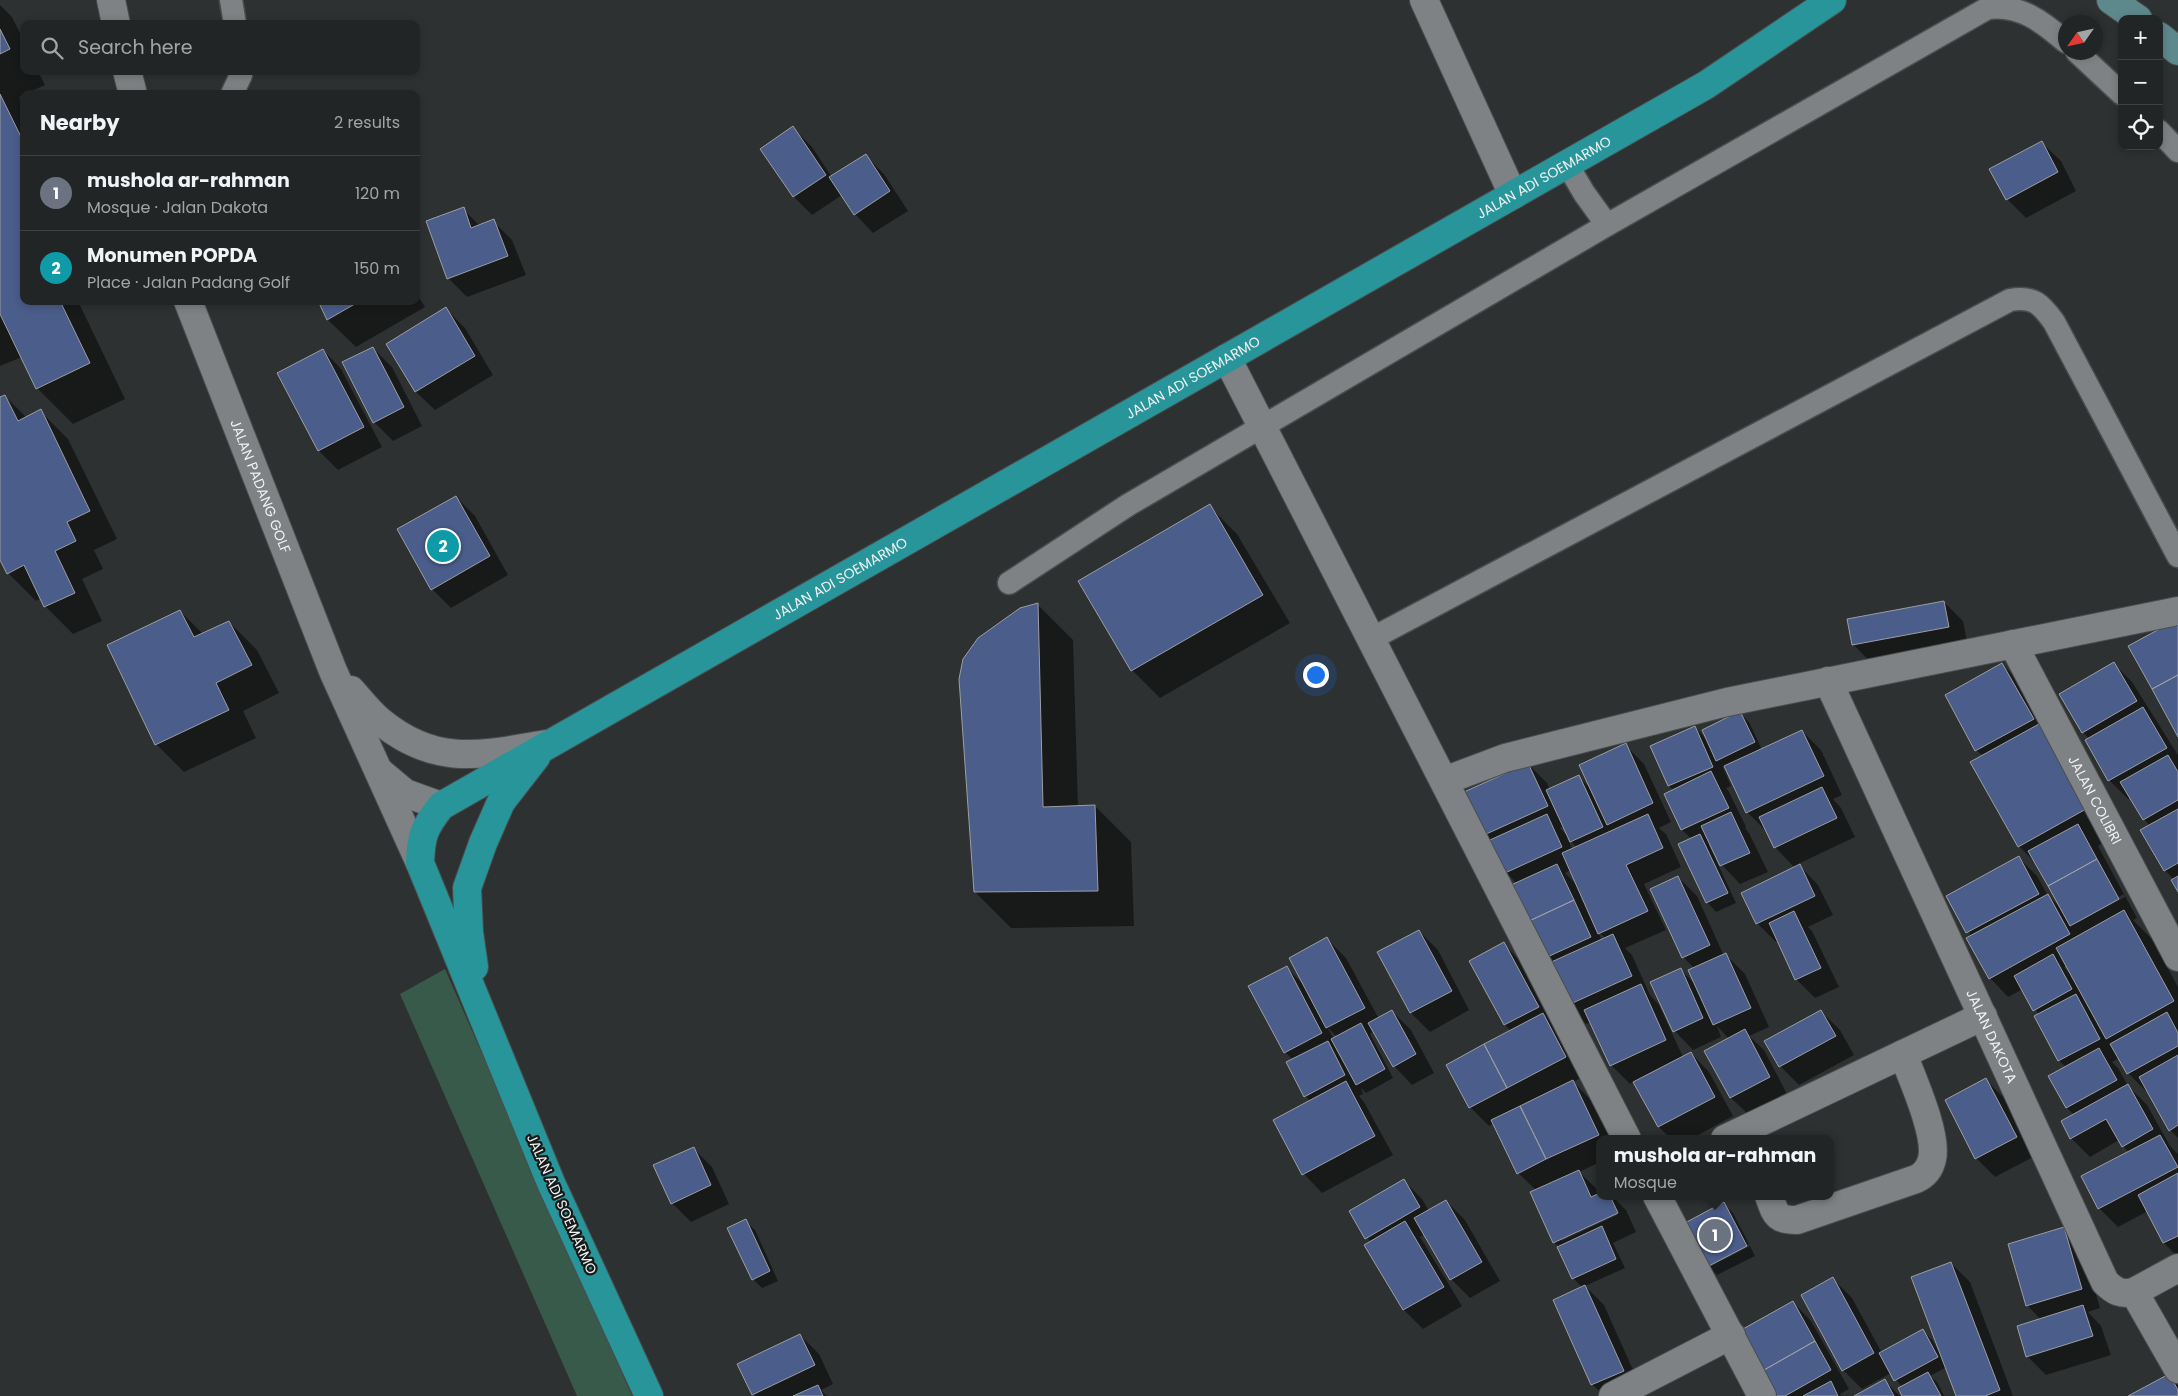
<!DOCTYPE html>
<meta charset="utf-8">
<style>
:root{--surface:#222526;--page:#2e3132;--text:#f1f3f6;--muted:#a2a5a7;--line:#3f4243;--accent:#8c9099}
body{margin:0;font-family:Poppins,sans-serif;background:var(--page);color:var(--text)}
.controls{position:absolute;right:15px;top:15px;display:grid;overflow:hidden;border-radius:10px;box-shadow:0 2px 8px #0003}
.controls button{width:45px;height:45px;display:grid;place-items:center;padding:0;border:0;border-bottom:1px solid var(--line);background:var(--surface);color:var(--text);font:25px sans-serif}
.compass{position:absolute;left:2058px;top:15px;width:45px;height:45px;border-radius:50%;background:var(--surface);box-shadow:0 2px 8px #0003;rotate:236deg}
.you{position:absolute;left:1315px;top:674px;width:18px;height:18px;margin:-12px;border:4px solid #fff;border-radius:50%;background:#1a73e8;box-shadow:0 0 0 8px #1a73e833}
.badge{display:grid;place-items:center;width:32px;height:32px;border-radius:50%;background:var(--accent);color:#fff;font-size:16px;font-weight:700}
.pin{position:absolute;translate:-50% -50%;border:2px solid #fff;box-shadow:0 1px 5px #0006}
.popup{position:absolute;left:1596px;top:1135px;width:238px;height:65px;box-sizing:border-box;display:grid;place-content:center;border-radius:10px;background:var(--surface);filter:drop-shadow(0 1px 4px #0005);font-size:16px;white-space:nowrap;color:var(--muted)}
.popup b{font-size:19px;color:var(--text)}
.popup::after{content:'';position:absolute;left:50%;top:100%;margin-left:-10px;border:10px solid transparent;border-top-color:var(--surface)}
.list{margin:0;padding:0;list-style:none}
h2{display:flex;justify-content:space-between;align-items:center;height:65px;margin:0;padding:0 20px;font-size:21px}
h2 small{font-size:16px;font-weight:400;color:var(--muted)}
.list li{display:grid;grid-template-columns:32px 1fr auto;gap:15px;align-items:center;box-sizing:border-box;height:75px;padding:0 20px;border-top:1px solid var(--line)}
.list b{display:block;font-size:19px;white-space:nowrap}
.list p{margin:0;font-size:16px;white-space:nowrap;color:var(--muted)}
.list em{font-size:16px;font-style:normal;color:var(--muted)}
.icon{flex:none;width:28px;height:28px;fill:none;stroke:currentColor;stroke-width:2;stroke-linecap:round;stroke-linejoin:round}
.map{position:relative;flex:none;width:2178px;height:1396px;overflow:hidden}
.search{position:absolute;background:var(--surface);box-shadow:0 2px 8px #0003;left:20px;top:20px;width:400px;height:55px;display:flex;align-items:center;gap:12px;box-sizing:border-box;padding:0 18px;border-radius:10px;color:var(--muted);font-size:19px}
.panel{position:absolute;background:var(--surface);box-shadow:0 2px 8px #0003;left:20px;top:90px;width:400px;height:215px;border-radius:10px}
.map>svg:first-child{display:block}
</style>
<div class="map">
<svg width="2178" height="1396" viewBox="0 0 2178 1396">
<rect width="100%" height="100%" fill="#2e3132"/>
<path fill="#385a4a" d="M445 969 632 1396H577L400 994Z"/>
<path fill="#0007" fill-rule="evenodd" d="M0 5 12 17 24 41V71H38L45 85 19 97 24 106V301H78L125 399 73 424 37 388 22 357 0 366Z
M793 128 812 147 832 177 865 155 884 174 908 211 873 233 855 214 842 195 812 215 794 197 762 149Z
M2042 143 2061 161 2076 191 2026 218 2007 199Z
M463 209 480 226 493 221 512 240 526 275 467 297 448 278Z
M416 293 425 307 356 347 328 320 319 301H416Z
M446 309 465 328 493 375 435 410 416 392 387 344Z
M373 348 392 367 422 426 393 441 374 422Z
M323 350 341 369 382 447 338 470 319 451 279 374Z
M5 396 27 418 40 411 68 439 117 539 94 550 103 569 82 579 102 621 73 634 45 606 41 598 36 601 8 573 0 557V399Z
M456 497 475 516 508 575 451 608 432 589Z
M1209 506 1237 534 1290 623 1160 698 1132 670Z
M1944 602 1963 621 1968 646 1872 664 1854 645Z
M1037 604 1073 640 1078 807 1095 806 1131 842 1134 926 1011 928 975 892Z
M180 611 203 634 229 622 257 650 279 693 243 711 256 738 184 772 156 744Z
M2002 664 2021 683 2113 837 2098 846 2137 918 2133 920 2152 939 2178 987V1138L2170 1130 2148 1091 2147 1092 2128 1073 2119 1058 2112 1062 2118 1068 2128 1086 2147 1105 2170 1146 2178 1154V1257L2164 1243 2148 1211 2118 1227 2099 1208 2129 1153 2119 1140 2090 1157 2071 1138 2074 1115 2067 1108 2066 1067 2059 1061 2036 1016 2039 1015 2023 989 2008 997 1990 978 1972 937 1947 896 2018 857 2037 876 2048 896 2060 907 2037 865 2019 846 1983 756 1976 750ZM2124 894 2125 897 2075 924V921ZM2067 965 2070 974 2064 967Z
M2114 664 2132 682 2178 755V889L2174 880 2165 870 2150 826 2144 819 2131 798 2128 799 2109 780 2087 741 2089 739 2083 732Z
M1740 713 1749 722 1762 750 1802 731 1821 750 1842 795 1833 799 1841 808 1855 837 1798 864 1818 885 1833 915 1808 927 1812 931 1839 987 1815 998 1796 979 1779 941 1776 942 1757 923 1795 868 1775 847 1766 831 1747 812 1727 770 1722 765 1731 786 1726 788 1729 792 1746 827 1745 828 1749 833 1768 872 1740 884 1722 865 1711 844 1709 845 1736 903 1716 912 1707 902 1680 844 1692 839 1682 830 1665 794 1673 790 1669 786 1695 727 1707 740Z
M1625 745 1644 764 1671 822 1659 828 1666 834 1681 867 1644 884 1666 930 1625 948 1632 955 1650 995 1659 1005 1683 1057 1691 1053 1709 1072 1733 1116 1691 1139H1671L1659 1127 1634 1082 1630 1084 1611 1065 1591 1022 1586 1024 1567 1005 1517 884 1506 872 1492 841 1485 835 1528 764 1547 783 1550 790 1578 776 1592 790ZM1564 826 1569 838 1560 828ZM1567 838H1568L1577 848 1573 850ZM1571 870 1578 886 1565 873ZM1598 931 1606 939 1602 941Z
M1678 877 1697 896 1724 956 1726 955 1745 974 1769 1027 1749 1036 1764 1050 1788 1096 1750 1116 1731 1098 1706 1051 1729 1039 1717 1026 1721 1037 1693 1050 1675 1031 1652 982 1681 970 1697 986 1695 969 1683 957Z
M1419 931 1438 950 1469 1010 1430 1032 1411 1013 1379 952Z
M1327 939 1346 958 1379 1019 1392 1011 1411 1030 1434 1073 1412 1085 1394 1066 1374 1031 1370 1034 1393 1078 1366 1093 1361 1088 1363 1094 1359 1096 1364 1102 1393 1155 1322 1193 1304 1174 1311 1101 1305 1096 1293 1060 1285 1052 1286 967 1303 984ZM1328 1029H1329L1337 1037 1334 1039Z
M1504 944 1522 963 1584 1076 1573 1082 1592 1101 1610 1139H1600V1162L1579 1172 1598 1190 1600 1196H1612L1626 1210 1636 1232 1613 1243 1625 1268 1585 1286 1604 1305 1642 1390 1604 1396 1592 1384 1582 1287 1573 1278 1559 1247 1554 1242 1536 1190 1518 1173 1494 1123 1489 1126 1470 1107 1511 1031 1505 1025 1471 962ZM1616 1213 1617 1215 1561 1241V1238Z
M1821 1011 1840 1030 1854 1055 1799 1085 1780 1066Z
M1986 1080 2005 1099 2035 1156 1995 1177 1976 1158Z
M693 1148 712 1167 729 1204 691 1222 672 1203Z
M1403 1180 1422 1199 1429 1211 1446 1201 1465 1220 1500 1281 1470 1298 1451 1279 1424 1234 1420 1237 1462 1306 1423 1329 1404 1310 1366 1246 1371 1243 1351 1211Z
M1724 1204 1733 1213 1749 1244 1709 1264V1267L1750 1246 1755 1256 1717 1275 1708 1266Z
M745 1221 755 1230 778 1281 762 1288 753 1279Z
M2064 1229 2082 1247 2100 1308 2088 1312 2101 1326 2111 1355 2046 1375 2027 1356 2041 1320 2027 1305Z
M1951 1263 1970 1282 2013 1396H1958L1947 1367 1930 1376 1937 1382 1944 1396H1904L1902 1387 1891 1373 1862 1389 1843 1370 1803 1296 1833 1279 1852 1298 1882 1353 1923 1331 1932 1340 1940 1354Z
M1793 1302 1811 1321 1849 1389 1840 1394 1841 1396H1770Z
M800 1335 819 1354 833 1384 821 1390 827 1396H755L753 1394Z
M2169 1376 2178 1385V1396H2131Z
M1885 1381 1900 1396H1857Z"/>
<path fill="#4b5d8b" stroke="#9c9ea1" d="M0 29 10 49 0 54Z
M0 94 24 143V301H60L90 363 36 389 0 314Z
M793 126 826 175 793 197 760 149Z
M2042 141 2058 172 2006 200 1989 169Z
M866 154 890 191 854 215 829 177Z
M464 207 471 228 494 219 508 256 447 279 426 221Z
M318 301H360L327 320Z
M446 307 475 356 415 392 386 344Z
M373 347 404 407 373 423 342 362Z
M323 349 364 427 318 451 277 373Z
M5 395 18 421 41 409 90 511 67 522 76 541 55 551 75 593 44 607 24 565 7 574 0 560V397Z
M456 496 490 556 431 590 397 529Z
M1210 504 1263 595 1131 671 1078 581Z
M1944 601 1949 627 1852 645 1847 619Z
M1038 603 1043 807 1095 805 1098 891 974 892 959 679 963 659 978 638 1020 608Z
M180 610 194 637 229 621 252 665 216 683 229 710 155 745 107 645Z
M2178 619V675L2152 689 2128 646Z
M2114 662 2137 701 2082 733 2059 694Z
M2002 663 2034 719 1975 751 1945 695Z
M2178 675V737L2152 689Z
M2143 707 2167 748 2108 781 2085 740Z
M1740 711 1755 742 1716 761 1702 730Z
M2039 724 2086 809 2018 847 1970 762Z
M1695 726 1713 767 1668 786 1650 746Z
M1802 730 1824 776 1746 813 1724 766Z
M1626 743 1653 803 1607 825 1579 765Z
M2168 755 2178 772V800L2143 820 2120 782Z
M1528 763 1548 806 1484 835 1464 792Z
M1711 771 1729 808 1681 830 1664 794Z
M1579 775 1603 827 1570 842 1546 790Z
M1822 787 1837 818 1774 848 1759 817Z
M2178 809V863L2164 871 2140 830Z
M1731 812 1750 853 1720 866 1701 826Z
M1547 814 1562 847 1505 873 1490 840Z
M1648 814 1663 848 1626 865 1648 911 1598 934 1562 853Z
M2078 824 2097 859 2048 886 2028 851Z
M1700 834 1728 893 1706 903 1678 844Z
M2019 856 2039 894 1966 933 1946 896Z
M2097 859 2119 899 2070 926 2048 886Z
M1557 864 1574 900 1527 922 1511 885Z
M1800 864 1815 896 1756 924 1741 893Z
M1678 876 1710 945 1682 958 1650 889Z
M2178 876V892L2171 880Z
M2048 894 2070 934 1989 979 1966 938Z
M1574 900 1591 937 1545 958 1527 922Z
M2124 910 2174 1001 2106 1039 2056 948Z
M1794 911 1821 968 1795 980 1769 923Z
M1419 930 1452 991 1410 1013 1377 952Z
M1613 934 1632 976 1566 1006 1547 964Z
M1327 937 1365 1008 1326 1028 1289 958Z
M1504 942 1539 1007 1504 1025 1469 961Z
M1726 953 1751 1008 1713 1025 1688 970Z
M2053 954 2072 989 2033 1011 2014 976Z
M1287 966 1322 1033 1284 1053 1248 986Z
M1681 968 1703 1018 1673 1032 1650 982Z
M1641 984 1666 1040 1610 1066 1584 1010Z
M2076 994 2100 1039 2058 1061 2034 1016Z
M1392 1010 1416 1054 1393 1067 1368 1023Z
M1821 1010 1836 1036 1779 1067 1764 1041Z
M2167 1012 2178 1033V1046L2127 1074 2110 1044Z
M1543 1013 1566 1057 1507 1088 1484 1044Z
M1361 1023 1385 1069 1356 1085 1331 1039Z
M1745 1029 1770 1077 1730 1098 1704 1051Z
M1328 1041 1345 1075 1304 1097 1286 1062Z
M1484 1044 1507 1088 1469 1108 1446 1065Z
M2099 1048 2117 1080 2066 1108 2048 1076Z
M1691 1052 1715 1097 1658 1127 1633 1082Z
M2178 1055V1125L2169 1131 2139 1077Z
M1986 1078 2017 1137 1975 1159 1945 1100Z
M1573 1080 1599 1135 1546 1159 1520 1106Z
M1346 1081 1375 1136 1302 1175 1273 1120Z
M2128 1084 2153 1129 2122 1147 2106 1119 2070 1139 2061 1121Z
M1520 1106 1546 1159 1517 1174 1491 1120Z
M2160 1135 2178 1167 2098 1209 2081 1176Z
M694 1147 711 1185 671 1204 653 1165Z
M1579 1170 1591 1197 1600 1193V1196H1610L1618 1213 1553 1243 1530 1192Z
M2178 1173V1236L2163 1243 2138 1195Z
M1404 1179 1420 1207 1365 1239 1349 1211Z
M1446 1200 1482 1262 1450 1280 1414 1218Z
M1724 1202 1747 1246 1707 1267 1683 1224Z
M746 1219 770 1271 752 1280 727 1228Z
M1405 1221 1444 1287 1403 1310 1364 1245Z
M1602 1226 1616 1259 1572 1279 1557 1247Z
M2064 1227 2082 1289 2026 1306 2008 1244Z
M1951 1262 2000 1390 1985 1396H1956L1911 1277Z
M1833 1277 1874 1353 1842 1371 1801 1295Z
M1585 1285 1624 1371 1591 1385 1553 1300Z
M1793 1301 1815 1341 1757 1374 1734 1334Z
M2083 1305 2093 1336 2026 1357 2017 1326Z
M1923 1329 1938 1357 1894 1381 1879 1353Z
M800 1334 815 1365 752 1395 737 1364Z
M1815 1341 1831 1370 1785 1396H1768L1757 1374Z
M1928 1372 1941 1396H1902L1898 1388Z
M2169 1374 2178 1390V1396H2128Z
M1885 1379 1894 1396H1854Z
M1831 1381 1838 1396H1803Z
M818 1385 823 1396H793Z"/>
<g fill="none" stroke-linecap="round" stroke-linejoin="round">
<g stroke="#4a4d4e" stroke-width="25">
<path id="service" d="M231 0 235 24
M2077 52 2122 94
M232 94 241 75 240 71
M2159 131 2178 151
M1567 164 1584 193 1607 225
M1009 583 1128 505 1607 225 1988 8C2020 4 2043 22 2066 42
M1371 639 2010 300C2034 296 2041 304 2054 322L2178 556"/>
</g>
<g stroke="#4a4d4e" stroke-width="30">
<g id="minor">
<path d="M111 0 116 24"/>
<path d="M1424 0 1513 195"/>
<path d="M127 71 133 94"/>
<path id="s1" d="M188 301 333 671 420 863"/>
<path d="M1227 358 1627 1139"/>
<path id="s2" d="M2013 644 2178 957"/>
<path id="s3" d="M1828 681 2105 1282C2114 1291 2121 1295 2134 1292L2178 1369"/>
<path d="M351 690C360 700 369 712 380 721 436 767 481 755 546 744"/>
<path d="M380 772 405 793 441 806"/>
<path d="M1444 781 1505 758 1727 702 2178 611"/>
<path d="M1725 1139 1983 1016"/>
<path d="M1657 1196 1762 1396"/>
<path d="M1769 1196C1776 1215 1776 1220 1797 1220L1916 1179C1925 1175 1930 1168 1932 1159 1938 1135 1912 1078 1903 1054"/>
<path d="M2134 1292 2178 1268"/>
<path d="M1613 1396 1731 1335"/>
</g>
</g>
<g stroke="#4a4d4e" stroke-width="30">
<path id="secondary" d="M2111 0 2138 19
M2159 36 2178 51"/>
</g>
<g stroke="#4a4d4e" stroke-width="30">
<g id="trunk">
<path d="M474 967 469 932 467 888 483 843 501 802 536 757"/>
<path id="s4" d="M649 1396 551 1183 420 863C421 835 424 828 441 806L1706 85 1832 0"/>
</g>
</g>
<use href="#service" stroke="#7f8284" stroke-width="22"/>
<use href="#minor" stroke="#7f8284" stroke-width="28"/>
<use href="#secondary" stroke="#5e898c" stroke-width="28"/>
<use href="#trunk" stroke="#279599" stroke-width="28"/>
</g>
<g text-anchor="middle" stroke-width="4.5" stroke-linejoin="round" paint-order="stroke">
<g font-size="14" fill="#f0f1f2" stroke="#171919">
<text dy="5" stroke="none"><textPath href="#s4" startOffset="1912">JALAN ADI SOEMARMO</textPath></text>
<text dy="5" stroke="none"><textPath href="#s4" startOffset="1508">JALAN ADI SOEMARMO</textPath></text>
<text dy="5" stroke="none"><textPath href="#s1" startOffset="199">JALAN PADANG GOLF</textPath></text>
<text dy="5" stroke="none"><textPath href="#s4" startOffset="1102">JALAN ADI SOEMARMO</textPath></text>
<text dy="5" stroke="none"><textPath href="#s2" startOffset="176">JALAN COLIBRI</textPath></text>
<text dy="5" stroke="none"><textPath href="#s3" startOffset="391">JALAN DAKOTA</textPath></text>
<text transform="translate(562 1204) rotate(66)" y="5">JALAN ADI SOEMARMO</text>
</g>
</g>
</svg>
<div class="controls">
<button>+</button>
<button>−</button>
<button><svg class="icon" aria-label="locate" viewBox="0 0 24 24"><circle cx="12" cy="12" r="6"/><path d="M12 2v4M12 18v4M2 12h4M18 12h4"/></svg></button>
</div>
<svg class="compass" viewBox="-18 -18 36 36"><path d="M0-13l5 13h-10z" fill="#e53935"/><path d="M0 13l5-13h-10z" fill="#a2a5a7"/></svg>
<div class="you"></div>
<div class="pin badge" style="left:1715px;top:1235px;background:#6b7280">1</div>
<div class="popup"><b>mushola ar-rahman</b>Mosque</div>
<div class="pin badge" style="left:443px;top:546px;background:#0f9aa8">2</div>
<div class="search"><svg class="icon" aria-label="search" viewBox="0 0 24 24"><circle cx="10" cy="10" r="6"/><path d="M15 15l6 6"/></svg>Search here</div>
<section class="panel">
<h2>Nearby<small>2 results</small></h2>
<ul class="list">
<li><span class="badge" style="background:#6b7280">1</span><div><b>mushola ar-rahman</b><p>Mosque · Jalan Dakota</p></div><em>120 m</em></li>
<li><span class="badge" style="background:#0f9aa8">2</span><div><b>Monumen POPDA</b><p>Place · Jalan Padang Golf</p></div><em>150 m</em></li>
</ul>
</section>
</div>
